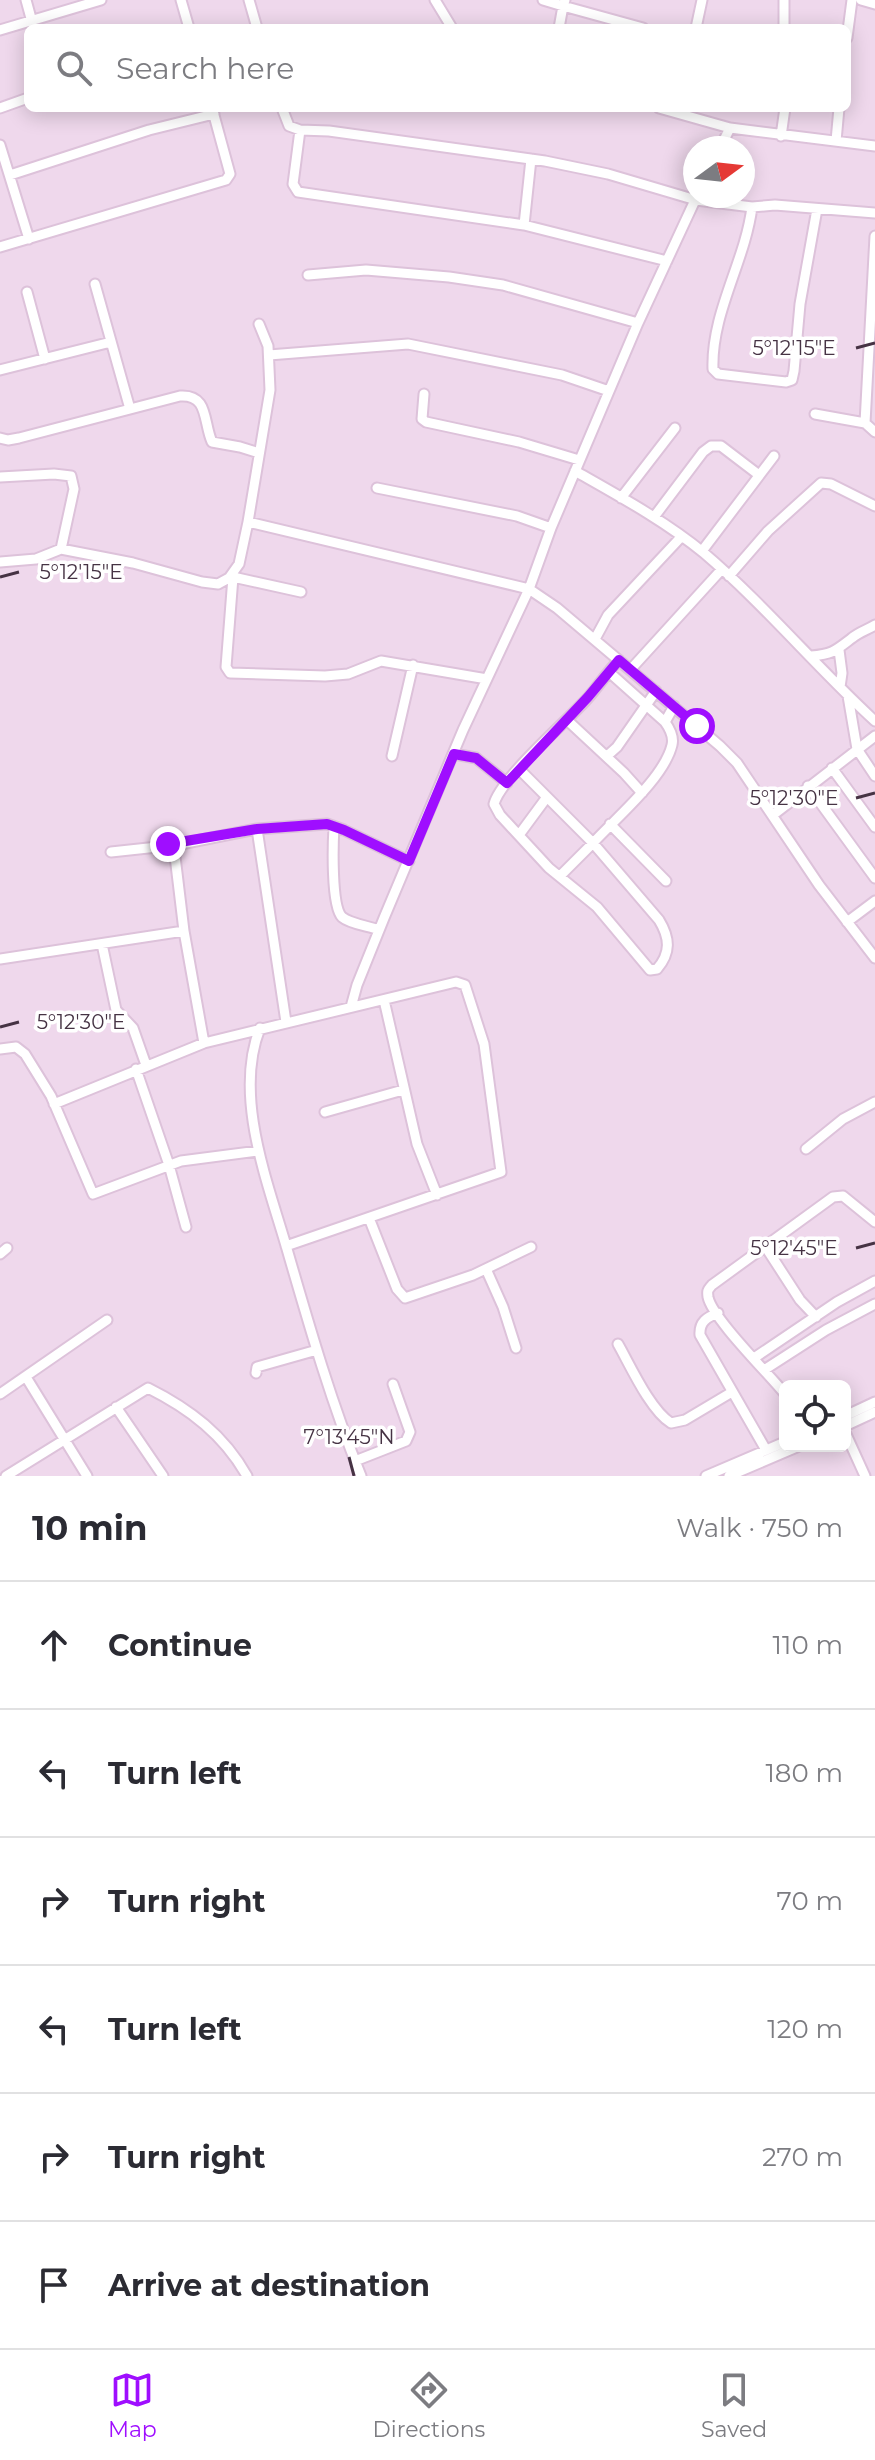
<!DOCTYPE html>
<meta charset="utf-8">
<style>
:root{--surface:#fff;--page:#f2f2f3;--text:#2b2b33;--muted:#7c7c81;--line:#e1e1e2;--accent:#9f0eff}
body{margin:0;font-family:Montserrat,sans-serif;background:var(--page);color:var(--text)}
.controls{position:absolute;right:24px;bottom:24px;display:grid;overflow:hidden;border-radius:12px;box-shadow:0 4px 20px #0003}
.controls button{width:72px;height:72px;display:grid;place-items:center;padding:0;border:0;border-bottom:2px solid var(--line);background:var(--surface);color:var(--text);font:40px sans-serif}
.compass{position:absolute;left:683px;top:136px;width:72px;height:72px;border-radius:50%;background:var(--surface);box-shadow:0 4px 20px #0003;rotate:75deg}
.stop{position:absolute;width:24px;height:24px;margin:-18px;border:6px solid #9f0eff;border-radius:50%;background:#fff}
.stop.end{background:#9f0eff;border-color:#fff;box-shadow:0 2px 8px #0008}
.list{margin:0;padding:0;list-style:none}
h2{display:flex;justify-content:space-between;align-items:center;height:104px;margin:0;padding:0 32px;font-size:34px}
h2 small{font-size:26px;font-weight:400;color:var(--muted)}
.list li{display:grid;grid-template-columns:52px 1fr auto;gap:24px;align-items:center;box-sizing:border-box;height:128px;padding:0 32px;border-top:2px solid var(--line)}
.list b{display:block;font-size:30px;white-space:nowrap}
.list em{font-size:26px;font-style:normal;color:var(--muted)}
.icon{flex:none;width:44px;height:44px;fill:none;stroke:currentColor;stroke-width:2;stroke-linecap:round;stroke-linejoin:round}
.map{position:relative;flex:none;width:875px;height:1476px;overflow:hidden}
.search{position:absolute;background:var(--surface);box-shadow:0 4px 20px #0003;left:24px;right:24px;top:24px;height:88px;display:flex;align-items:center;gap:20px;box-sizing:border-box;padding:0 28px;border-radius:12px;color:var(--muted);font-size:30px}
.sheet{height:872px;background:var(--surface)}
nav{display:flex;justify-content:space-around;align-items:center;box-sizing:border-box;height:112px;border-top:2px solid var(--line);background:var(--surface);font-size:22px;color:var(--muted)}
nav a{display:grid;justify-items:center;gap:4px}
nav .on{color:var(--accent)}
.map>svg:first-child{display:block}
</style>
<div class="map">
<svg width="875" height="1476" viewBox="0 0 875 1476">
<rect width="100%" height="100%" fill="#f3e3f1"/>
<path fill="#efd8ec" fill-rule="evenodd" d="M0 0H875V1476H0ZM28 28H847V108H28ZM695 148H743V196H695ZM785 1386H845V1446H785Z"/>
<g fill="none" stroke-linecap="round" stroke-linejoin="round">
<g stroke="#ddc2da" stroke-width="13">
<path id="minor" d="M26 0 32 22
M181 0 189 28
M249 0 257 28
M435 0 452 28
M543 0 563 6 565 0
M784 0V28
M861 0 875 4
M559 28 563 6 643 28
M696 28 702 0
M0 30 101 0
M847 38 852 0
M0 108 28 98
M282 108 289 126 300 130 329 131 545 161 608 174 696 200 752 207 775 205 875 213
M659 108 730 128 875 146
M300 130 293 184 298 192 524 225 667 261
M781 136 785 108
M836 141 839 108
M0 145 29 239
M720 148 730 128
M10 175 149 130 214 114
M752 207C745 262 711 313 713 369L718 374 786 382 792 380 794 371 800 304 817 209
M524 225 531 159
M0 247 226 180 230 174 212 108
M308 275 366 270 449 277 503 285 638 323
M95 284 130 409
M27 292 45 359
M269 355 408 344 562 375 609 391
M0 370 111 342
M424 394 422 419 426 422 519 442 579 460
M815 414 865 423 875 236
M865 423 875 432
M0 438 8 440 19 438 180 396C209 394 203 422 212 442L240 447 259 453
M575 471C619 496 665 521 704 553 765 605 816 667 875 721
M0 477 54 474 71 476 74 489 61 549
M377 488 517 516 551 528
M621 498 675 428
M654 517 703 452 711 446H721L759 475
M248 522 529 589 557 608 720 746 737 763 819 885 875 958
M702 551 774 456
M0 562 36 559 61 549 133 563 202 582 218 584 229 578 239 564 248 522 270 390 268 346 259 324
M729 576 768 531 821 483 831 484 875 506
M233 577 226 667 230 673 325 676 348 674 381 661 487 679
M229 578 233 577 301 592
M595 639 608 615 681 537
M839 650 842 673 840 687
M811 656C833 654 835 651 852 638 859 632 867 630 875 625
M619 660C607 672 598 687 586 700 566 722 500 779 494 804L500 815 549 868 597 907 650 970 657 969C671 953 670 938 659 920L593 843C616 818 664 778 672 745 674 737 670 729 665 722L674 706
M631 669 722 569
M609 672 665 722
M848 696 857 749 875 776
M567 720 624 773 642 793
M454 754 476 758 507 783
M392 756 413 665
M607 756 617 747 656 691
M832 768 875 827
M519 769 593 843 560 876
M808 786 875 878
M773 815 875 736
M610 824 666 881
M334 827C333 843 331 906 342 917 350 924 369 926 379 930
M257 829 286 1022
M519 835 547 797
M176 845 174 848 184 931 204 1043
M111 852 176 845 257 829 327 824 344 830 409 861
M847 922 875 901
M102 944 116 1010 133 1028 146 1065
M0 959 184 931
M384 1000 417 1144 437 1195
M351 1007 357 985 384 918 463 730 529 589 551 528 638 323 697 196
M260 1028C233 1096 268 1183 287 1249 309 1325 331 1402 361 1476
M0 1049 16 1047 25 1054 51 1096 93 1194 181 1161 258 1151
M136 1069 169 1165 186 1227
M54 1104 204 1043 456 982 465 985 484 1044 501 1172 286 1246
M325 1112 403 1090
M806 1149 843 1119 875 1102
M369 1218 397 1289 405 1298 473 1275 531 1247
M765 1246 800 1300 816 1317
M0 1254 7 1248
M486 1269 503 1307 516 1348
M718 1313C707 1317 699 1322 700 1335L766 1450
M618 1344C630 1365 650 1410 671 1423L685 1420 732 1392
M754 1358 837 1302 875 1281
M764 1370 826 1330 875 1304
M256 1373 257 1367 317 1350
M26 1377 87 1476
M0 1394 107 1320
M785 1394C769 1374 712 1318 708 1297 707 1290 708 1290 712 1285L833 1197 843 1196 875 1222
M116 1407 163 1476
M845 1416 875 1402
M845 1426 875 1412
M845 1432 865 1476
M355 1461 406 1441 410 1432 393 1384
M6 1476 148 1388C190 1409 224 1435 247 1476
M706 1476 785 1442
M729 1476 799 1446"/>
</g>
<use href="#minor" stroke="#fff" stroke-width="9"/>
</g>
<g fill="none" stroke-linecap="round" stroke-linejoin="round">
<path stroke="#9f0eff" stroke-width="10" d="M168 844 257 829 327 824 344 830 409 861 454 754 476 758 507 783 588 697 619 660 697 726"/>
</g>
<path fill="none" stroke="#463344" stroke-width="3" d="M856 348 875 343M0 577 19 572M856 798 875 793M0 1027 19 1022M856 1248 875 1243M349 1457 354 1476"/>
<g font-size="20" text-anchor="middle" fill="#463344" stroke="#fff" stroke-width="7" stroke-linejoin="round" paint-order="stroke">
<text x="794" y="355">5°12'15"E</text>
<text x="81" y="579">5°12'15"E</text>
<text x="794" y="805">5°12'30"E</text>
<text x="81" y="1029">5°12'30"E</text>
<text x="794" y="1255">5°12'45"E</text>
<text x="349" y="1444">7°13'45"N</text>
</g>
</svg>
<div class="controls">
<button><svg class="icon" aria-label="locate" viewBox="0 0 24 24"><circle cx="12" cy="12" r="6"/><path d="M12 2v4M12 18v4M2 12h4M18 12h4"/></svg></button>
</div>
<svg class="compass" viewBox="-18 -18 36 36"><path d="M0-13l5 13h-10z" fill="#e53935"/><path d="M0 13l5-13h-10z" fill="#7c7c81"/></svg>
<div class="stop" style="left:697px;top:726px"></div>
<div class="stop end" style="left:168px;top:844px"></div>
<div class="search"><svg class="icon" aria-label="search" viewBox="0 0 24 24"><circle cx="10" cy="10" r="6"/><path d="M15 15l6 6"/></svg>Search here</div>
</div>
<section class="sheet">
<h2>10 min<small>Walk · 750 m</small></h2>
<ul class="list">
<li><svg class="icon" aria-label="ahead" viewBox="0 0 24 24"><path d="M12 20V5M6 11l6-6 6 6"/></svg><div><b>Continue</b></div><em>110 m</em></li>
<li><svg class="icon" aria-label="left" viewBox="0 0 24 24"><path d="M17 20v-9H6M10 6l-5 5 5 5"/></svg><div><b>Turn left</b></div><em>180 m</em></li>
<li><svg class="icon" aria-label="right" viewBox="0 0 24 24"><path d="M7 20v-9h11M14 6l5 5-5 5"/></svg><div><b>Turn right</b></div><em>70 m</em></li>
<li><svg class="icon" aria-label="left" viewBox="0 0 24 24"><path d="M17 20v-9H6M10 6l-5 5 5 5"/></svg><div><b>Turn left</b></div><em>120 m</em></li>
<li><svg class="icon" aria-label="right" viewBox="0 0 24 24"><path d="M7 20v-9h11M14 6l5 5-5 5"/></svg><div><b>Turn right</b></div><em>270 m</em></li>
<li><svg class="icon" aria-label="arrive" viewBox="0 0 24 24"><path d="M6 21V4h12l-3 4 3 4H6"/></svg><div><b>Arrive at destination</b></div></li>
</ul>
</section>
<nav>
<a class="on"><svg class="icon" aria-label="map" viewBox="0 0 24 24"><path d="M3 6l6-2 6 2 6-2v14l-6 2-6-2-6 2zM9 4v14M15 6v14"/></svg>Map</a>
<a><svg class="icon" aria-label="directions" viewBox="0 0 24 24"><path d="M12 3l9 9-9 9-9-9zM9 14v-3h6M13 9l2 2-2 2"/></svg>Directions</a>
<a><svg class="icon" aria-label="saved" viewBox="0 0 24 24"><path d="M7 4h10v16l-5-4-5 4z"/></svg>Saved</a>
</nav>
